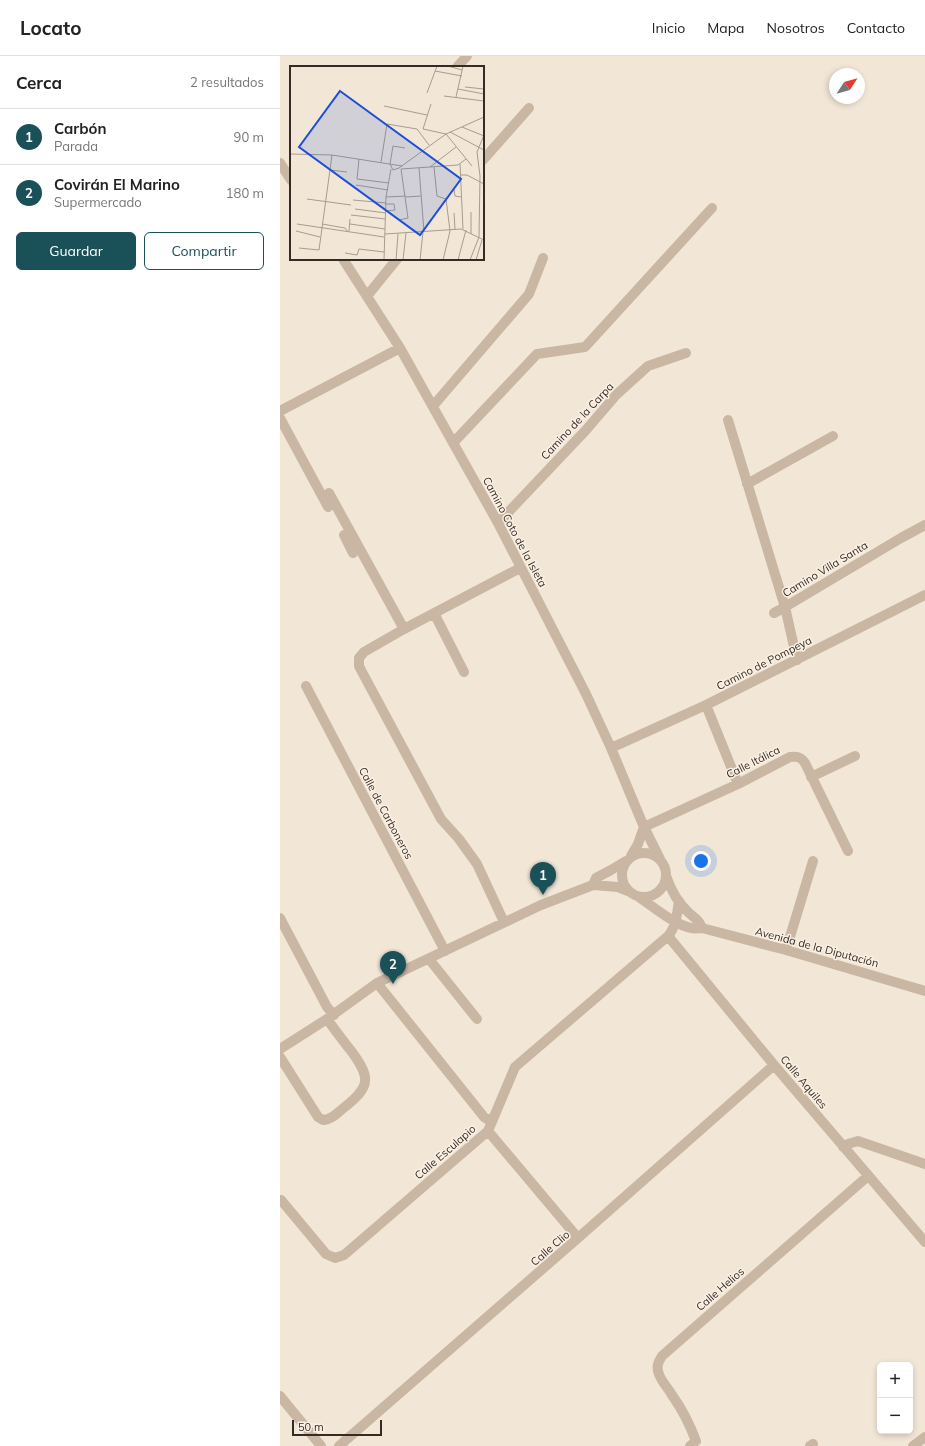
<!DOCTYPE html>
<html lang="es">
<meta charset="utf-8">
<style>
:root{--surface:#fff;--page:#f6f6f6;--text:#222;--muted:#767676;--line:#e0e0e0;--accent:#1a5057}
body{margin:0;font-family:Mulish,sans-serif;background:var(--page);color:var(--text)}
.controls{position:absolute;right:12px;bottom:12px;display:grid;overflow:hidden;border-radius:6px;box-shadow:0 2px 6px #0003}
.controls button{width:36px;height:36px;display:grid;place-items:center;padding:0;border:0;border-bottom:1px solid var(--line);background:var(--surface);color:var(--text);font:20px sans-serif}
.compass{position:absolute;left:549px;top:12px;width:36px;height:36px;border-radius:50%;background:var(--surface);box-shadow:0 2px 6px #0003;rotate:54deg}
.scale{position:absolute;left:12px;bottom:10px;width:90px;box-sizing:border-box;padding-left:4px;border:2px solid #352b25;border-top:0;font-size:11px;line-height:14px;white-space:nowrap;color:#352b25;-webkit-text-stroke:3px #faf0e3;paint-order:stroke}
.you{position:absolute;left:421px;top:805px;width:14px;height:14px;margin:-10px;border:3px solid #fff;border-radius:50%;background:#1a73e8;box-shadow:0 0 0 6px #1a73e833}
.badge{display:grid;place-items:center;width:26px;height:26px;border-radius:50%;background:var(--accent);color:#fff;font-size:13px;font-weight:700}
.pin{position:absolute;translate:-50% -33px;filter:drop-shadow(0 1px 2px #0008)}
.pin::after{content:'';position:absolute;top:21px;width:14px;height:12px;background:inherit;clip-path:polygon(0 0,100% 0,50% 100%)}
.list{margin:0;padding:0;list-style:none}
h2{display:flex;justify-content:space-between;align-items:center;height:52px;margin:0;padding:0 16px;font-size:17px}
h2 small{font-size:13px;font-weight:400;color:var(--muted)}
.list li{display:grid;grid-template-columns:26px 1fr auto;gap:12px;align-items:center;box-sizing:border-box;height:56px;padding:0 16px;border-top:1px solid var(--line)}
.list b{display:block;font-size:15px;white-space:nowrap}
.list p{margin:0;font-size:13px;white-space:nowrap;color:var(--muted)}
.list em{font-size:13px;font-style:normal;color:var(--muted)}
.actions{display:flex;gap:8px;padding:12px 16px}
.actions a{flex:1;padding:9px 0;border:1px solid var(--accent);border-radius:6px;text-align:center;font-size:14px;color:var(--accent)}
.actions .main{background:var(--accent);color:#fff}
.map{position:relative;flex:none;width:645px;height:1390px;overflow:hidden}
header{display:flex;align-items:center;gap:24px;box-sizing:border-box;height:56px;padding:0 20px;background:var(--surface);border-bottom:1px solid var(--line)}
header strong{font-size:19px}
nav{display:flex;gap:22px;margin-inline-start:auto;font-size:14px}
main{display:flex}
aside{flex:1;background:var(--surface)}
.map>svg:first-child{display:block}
</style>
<header>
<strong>Locato</strong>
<nav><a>Inicio</a><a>Mapa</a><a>Nosotros</a><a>Contacto</a></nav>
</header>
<main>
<aside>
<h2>Cerca<small>2 resultados</small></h2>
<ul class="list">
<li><span class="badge">1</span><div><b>Carbón</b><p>Parada</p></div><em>90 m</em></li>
<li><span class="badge">2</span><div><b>Covirán El Marino</b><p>Supermercado</p></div><em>180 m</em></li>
</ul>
<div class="actions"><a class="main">Guardar</a><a>Compartir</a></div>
</aside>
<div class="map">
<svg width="645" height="1390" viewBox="0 0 645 1390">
<rect width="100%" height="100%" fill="#f2e7d7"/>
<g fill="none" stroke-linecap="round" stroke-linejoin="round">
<path stroke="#cab7a3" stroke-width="10" d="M177 11 187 0
M203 104 249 52
M0 107 11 124
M63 203 120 292 218 467 306 638 331 692 364 771 380 803
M87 240 117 203
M153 350 249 238 263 202
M0 355 120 292
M0 362 48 451
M448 364 505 551 494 557
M173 387 257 298 305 291 432 152
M467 428 553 380
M49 437 124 573
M218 467 306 374 336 339 368 310 406 297
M64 479 73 497
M154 557 184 616
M517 604 505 551 621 482 645 469
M26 630 165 895
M426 649 458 728
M331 692 426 649 645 539
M531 721 575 700
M364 771 458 728 510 701C517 700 521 701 525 707L568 795
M342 819a22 22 0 1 1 44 0a22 22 0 1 1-44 0Z
M351 800 358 788 364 771
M386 820C391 834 397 846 408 856 414 862 419 863 422 872
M313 829 316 822 331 814 346 805
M359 841C374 851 403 877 422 872L506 894 645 935
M0 862 47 951 54 959
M224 866 197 808 179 783 161 763 81 614 79 610V602L84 596 124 573 240 512
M388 880 494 1009 645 1186
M506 894 533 805
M149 903 197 963
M97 927 204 1061 212 1066
M0 993 47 963 97 927 261 849 313 829 338 831 348 835
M0 1001 38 1061 43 1064C52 1064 59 1055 66 1050 91 1030 90 1021 72 996 63 985 55 974 47 963
M208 1075 298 1182
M563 1091 568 1088 578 1085 645 1108
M1 1144 46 1198 55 1202 64 1199 208 1075 235 1011 388 880C396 871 397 858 399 845
M0 1340 41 1390
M59 1390 298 1182 494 1009
M410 1390 416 1385C410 1369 402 1353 392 1339 388 1332 381 1325 379 1318 376 1311 378 1306 382 1300L588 1120
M530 1390 533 1388
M633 1390 645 1381"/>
</g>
<g text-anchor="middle" stroke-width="3" stroke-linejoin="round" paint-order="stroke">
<g font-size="11" fill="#352b25" stroke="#faf0e3">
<text transform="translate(297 365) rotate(-47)" y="4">Camino de la Carpa</text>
<text transform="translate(235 476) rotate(62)" y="4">Camino Coto de la Isleta</text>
<text transform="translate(545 513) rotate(-31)" y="4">Camino Villa Santa</text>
<text transform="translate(484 607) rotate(-27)" y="4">Camino de Pompeya</text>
<text transform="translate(473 706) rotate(-27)" y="4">Calle Itálica</text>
<text transform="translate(106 757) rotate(62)" y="4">Calle de Carboneros</text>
<text transform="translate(537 891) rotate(15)" y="4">Avenida de la Diputación</text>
<text transform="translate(524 1026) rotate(50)" y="4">Calle Aquiles</text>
<text transform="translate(165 1096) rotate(-41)" y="4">Calle Esculapio</text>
<text transform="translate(270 1192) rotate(-41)" y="4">Calle Clio</text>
<text transform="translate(440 1233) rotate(-41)" y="4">Calle Helios</text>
</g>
</g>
<g transform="translate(10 10)">
<rect width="194" height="194" fill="#f2e7d7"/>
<path fill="none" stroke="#a69c90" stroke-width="1" d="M158 0 172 4M145 5 172 10M175 21 194 23M168 23 194 28M137 27 147 0M154 30 194 35M166 31 173 0M141 38 133 63 156 68 182 100M94 40 137 49M172 61 194 70M160 66 194 84M0 88 42 89 112 100M69 93 67 113 99 117M91 96 97 58 127 63 139 79M100 98 103 104 109 102 156 68 194 51M100 98 103 80 115 82M170 98 173 163M140 101 166 81M144 101 147 130 156 133 160 165 153 194M129 102 134 166M111 103 168 99 176 93M40 104 57 106M170 109H177L194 118M66 119 98 124M164 123 165 130 171 131M96 131 116 130M116 131 131 130M17 133 61 139M63 134 96 137M65 143 96 147M96 145 105 144 104 138H96M181 146V168M164 147 165 163M61 149 95 153M109 154 118 152 111 103M7 158 94 171M32 158 55 162 58 166M60 158 95 163M6 165 30 171M59 165 60 153M95 168 171 163 194 174M9 182 29 184 42 89M55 187 67 189 69 183 94 186M94 194 96 131 101 103M106 194 108 168M113 194 116 167M130 194 133 166M168 194 176 164M180 194 189 171 190 110 187 86 194 69M186 194 192 174"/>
<path fill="#1d4ed8" fill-opacity="0.15" stroke="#1d4ed8" stroke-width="2" d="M50 25 171 113 130 169 9 81Z"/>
<rect width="194" height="194" fill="none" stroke="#352b25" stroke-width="2"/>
</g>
</svg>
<div class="controls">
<button>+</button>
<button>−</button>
</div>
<svg class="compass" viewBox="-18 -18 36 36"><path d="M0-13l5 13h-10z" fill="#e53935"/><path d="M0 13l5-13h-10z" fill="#767676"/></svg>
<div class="scale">50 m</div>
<div class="you"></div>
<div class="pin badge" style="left:263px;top:839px">1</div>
<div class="pin badge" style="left:113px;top:928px">2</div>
</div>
</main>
